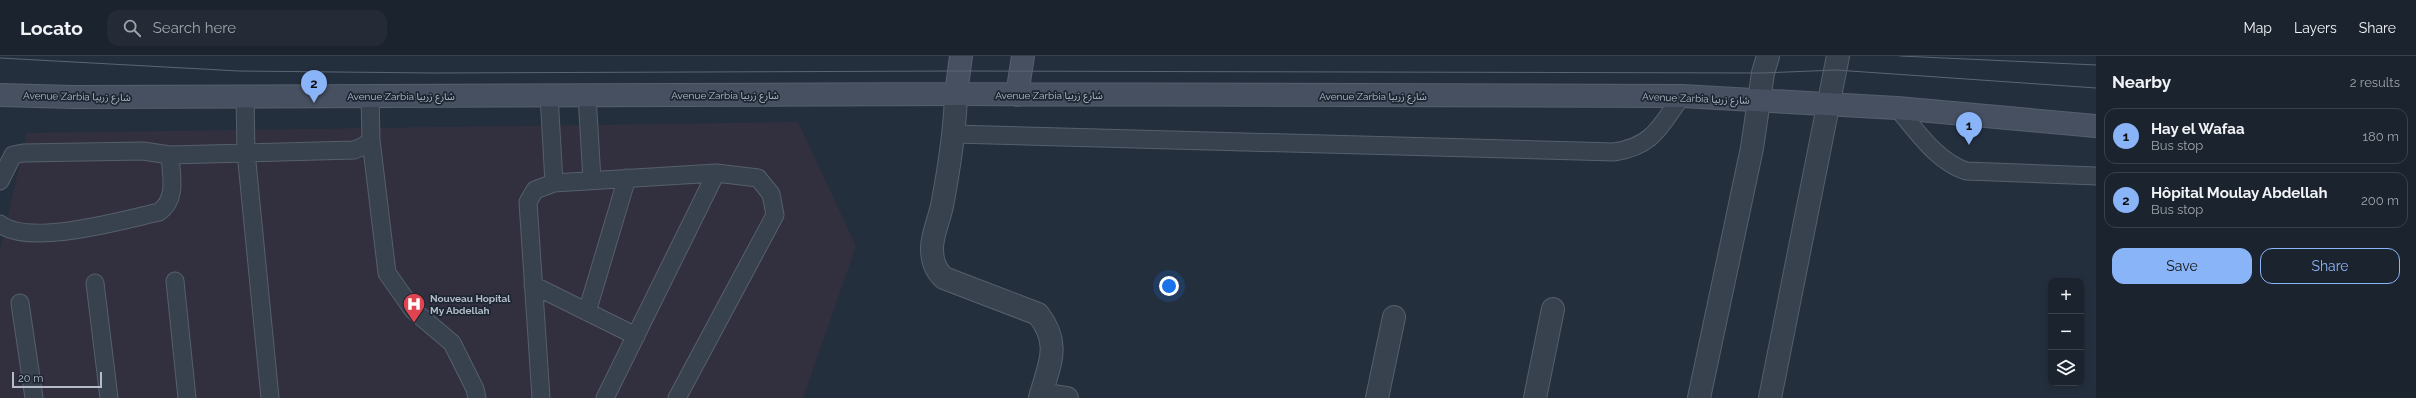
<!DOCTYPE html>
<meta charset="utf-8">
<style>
:root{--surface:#1b232e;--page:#242b36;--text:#f1f3f6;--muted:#a0a4aa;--line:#39404a;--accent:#8ab4f8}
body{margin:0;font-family:Raleway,"Noto Sans Arabic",sans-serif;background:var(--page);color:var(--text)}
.controls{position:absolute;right:12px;bottom:12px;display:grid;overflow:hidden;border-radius:8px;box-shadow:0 2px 6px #0003}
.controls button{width:36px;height:36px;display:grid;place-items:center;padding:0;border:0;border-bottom:1px solid var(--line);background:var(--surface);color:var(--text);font:20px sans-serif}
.scale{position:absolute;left:12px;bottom:10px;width:90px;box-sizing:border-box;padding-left:4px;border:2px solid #b4bcc9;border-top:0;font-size:11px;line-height:14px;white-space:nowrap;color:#b4bcc9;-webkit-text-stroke:3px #1d2633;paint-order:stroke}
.you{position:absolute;left:1169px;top:230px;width:14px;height:14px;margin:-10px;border:3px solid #fff;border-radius:50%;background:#1a73e8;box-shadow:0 0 0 6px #1a73e833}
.badge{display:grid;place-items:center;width:26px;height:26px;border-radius:50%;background:var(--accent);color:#111;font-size:13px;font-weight:700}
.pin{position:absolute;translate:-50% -33px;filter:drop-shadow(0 1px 2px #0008)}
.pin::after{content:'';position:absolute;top:21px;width:14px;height:12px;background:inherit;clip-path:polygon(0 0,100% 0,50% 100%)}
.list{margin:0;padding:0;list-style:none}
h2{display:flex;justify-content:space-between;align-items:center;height:52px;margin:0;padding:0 16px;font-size:17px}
h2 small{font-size:13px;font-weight:400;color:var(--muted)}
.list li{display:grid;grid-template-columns:26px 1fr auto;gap:12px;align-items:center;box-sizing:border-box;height:56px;margin:0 8px 8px;padding:0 8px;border:1px solid var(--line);border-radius:12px}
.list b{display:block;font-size:15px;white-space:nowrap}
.list p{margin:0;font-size:13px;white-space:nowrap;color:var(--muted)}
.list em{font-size:13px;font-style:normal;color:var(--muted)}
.actions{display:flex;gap:8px;padding:12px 16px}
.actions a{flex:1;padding:9px 0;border:1px solid var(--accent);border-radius:12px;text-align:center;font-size:14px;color:var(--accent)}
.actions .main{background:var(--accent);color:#111}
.icon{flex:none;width:22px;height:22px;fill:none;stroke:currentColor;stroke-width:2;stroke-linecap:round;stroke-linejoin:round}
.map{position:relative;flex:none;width:2096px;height:342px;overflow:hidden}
header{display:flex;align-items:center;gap:24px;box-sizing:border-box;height:56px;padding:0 20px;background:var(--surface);border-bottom:1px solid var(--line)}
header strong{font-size:19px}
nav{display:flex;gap:22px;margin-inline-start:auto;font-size:14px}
.search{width:280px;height:36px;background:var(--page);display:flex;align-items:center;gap:10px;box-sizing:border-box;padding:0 14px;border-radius:12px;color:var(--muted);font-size:15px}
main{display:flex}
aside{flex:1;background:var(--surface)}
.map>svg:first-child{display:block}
</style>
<header>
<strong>Locato</strong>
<div class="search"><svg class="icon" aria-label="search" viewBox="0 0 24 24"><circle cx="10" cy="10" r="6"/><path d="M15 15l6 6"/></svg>Search here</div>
<nav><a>Map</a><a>Layers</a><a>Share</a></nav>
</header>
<main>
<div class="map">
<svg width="2096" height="342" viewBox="0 0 2096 342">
<rect width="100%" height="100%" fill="#242f3e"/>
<path fill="#32303f" d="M798 66 856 190 803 342H0V194L27 77Z"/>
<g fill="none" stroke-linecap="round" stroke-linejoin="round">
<g stroke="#565f6c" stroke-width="19">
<path id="lane" d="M549 39 554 127
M587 39 592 124
M245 40 246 96 270 342
M1897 52C1917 75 1936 105 1966 115L2096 120
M955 78 1614 96C1654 90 1660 70 1682 40
M371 84 387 217 413 254 452 287 475 333 477 342
M0 125 13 99 23 97 143 95 170 99 354 94 364 90 371 84 370 40
M0 168C30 191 123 164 159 156 178 143 171 119 170 99
M175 225 187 342
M95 227 109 342
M533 229 636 280
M20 247 34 342
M587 256 627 122
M541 342 528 146 535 134 554 127 716 117 758 122 771 138 775 159 677 342
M605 342 716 117"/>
</g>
<g stroke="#565f6c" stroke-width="24">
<path id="street" d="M956 38C955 76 949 113 942 150 939 164 932 179 932 192 932 205 935 214 944 222L1038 258C1062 289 1049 308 1040 342
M1041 338 1067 342
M1377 342 1394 261
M1535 342 1553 253
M1699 342 1752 92 1763 17 1768 0
M1770 342 1838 0"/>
</g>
<g stroke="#565f6c" stroke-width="24">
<path id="secondary" d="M956 38 961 0
M0 39 74 41 956 38 1682 40 1897 52 2096 70
M1017 39 1023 0"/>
</g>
<use href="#lane" stroke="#38414e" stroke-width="17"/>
<use href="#street" stroke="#38414e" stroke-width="22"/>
<use href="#secondary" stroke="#465061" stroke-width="22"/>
<path stroke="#5a6575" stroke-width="1" d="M1900 0 2096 9
M0 2 239 15 434 17 958 15 1763 17 1836 14 2096 32"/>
</g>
<defs>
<g id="hospital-pin" transform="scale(1.15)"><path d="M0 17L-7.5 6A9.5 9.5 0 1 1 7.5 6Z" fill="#e0444e" stroke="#1d2633"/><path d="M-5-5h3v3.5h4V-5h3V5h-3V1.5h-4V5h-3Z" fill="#fff"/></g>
</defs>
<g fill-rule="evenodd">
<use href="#hospital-pin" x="414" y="248"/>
</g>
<g text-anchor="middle" stroke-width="3.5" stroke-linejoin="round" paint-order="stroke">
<g font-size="10" fill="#b4bcc9" stroke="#1d2633">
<text x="725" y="43">Avenue Zarbia شارع زربيا</text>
<text x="1049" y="43">Avenue Zarbia شارع زربيا</text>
<text transform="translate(77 40) rotate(1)" y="4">Avenue Zarbia شارع زربيا</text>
<text x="401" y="44">Avenue Zarbia شارع زربيا</text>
<text x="1373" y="44">Avenue Zarbia شارع زربيا</text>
<text transform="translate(1696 42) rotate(2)" y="4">Avenue Zarbia شارع زربيا</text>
</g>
<g font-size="10" font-weight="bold" fill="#b4bcc9" stroke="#1d2633" text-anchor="start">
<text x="430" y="246">Nouveau Hopital<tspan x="430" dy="12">My Abdellah</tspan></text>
</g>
</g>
</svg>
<div class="controls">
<button>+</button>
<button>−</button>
<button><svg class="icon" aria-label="layers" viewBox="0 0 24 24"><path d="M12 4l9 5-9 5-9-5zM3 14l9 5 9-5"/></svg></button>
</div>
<div class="scale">20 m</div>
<div class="you"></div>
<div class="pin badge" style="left:1969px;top:89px">1</div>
<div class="pin badge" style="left:314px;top:47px">2</div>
</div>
<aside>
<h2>Nearby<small>2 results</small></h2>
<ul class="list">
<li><span class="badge">1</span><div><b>Hay el Wafaa</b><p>Bus stop</p></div><em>180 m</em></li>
<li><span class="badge">2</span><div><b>Hôpital Moulay Abdellah</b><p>Bus stop</p></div><em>200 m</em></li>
</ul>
<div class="actions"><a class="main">Save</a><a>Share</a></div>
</aside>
</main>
